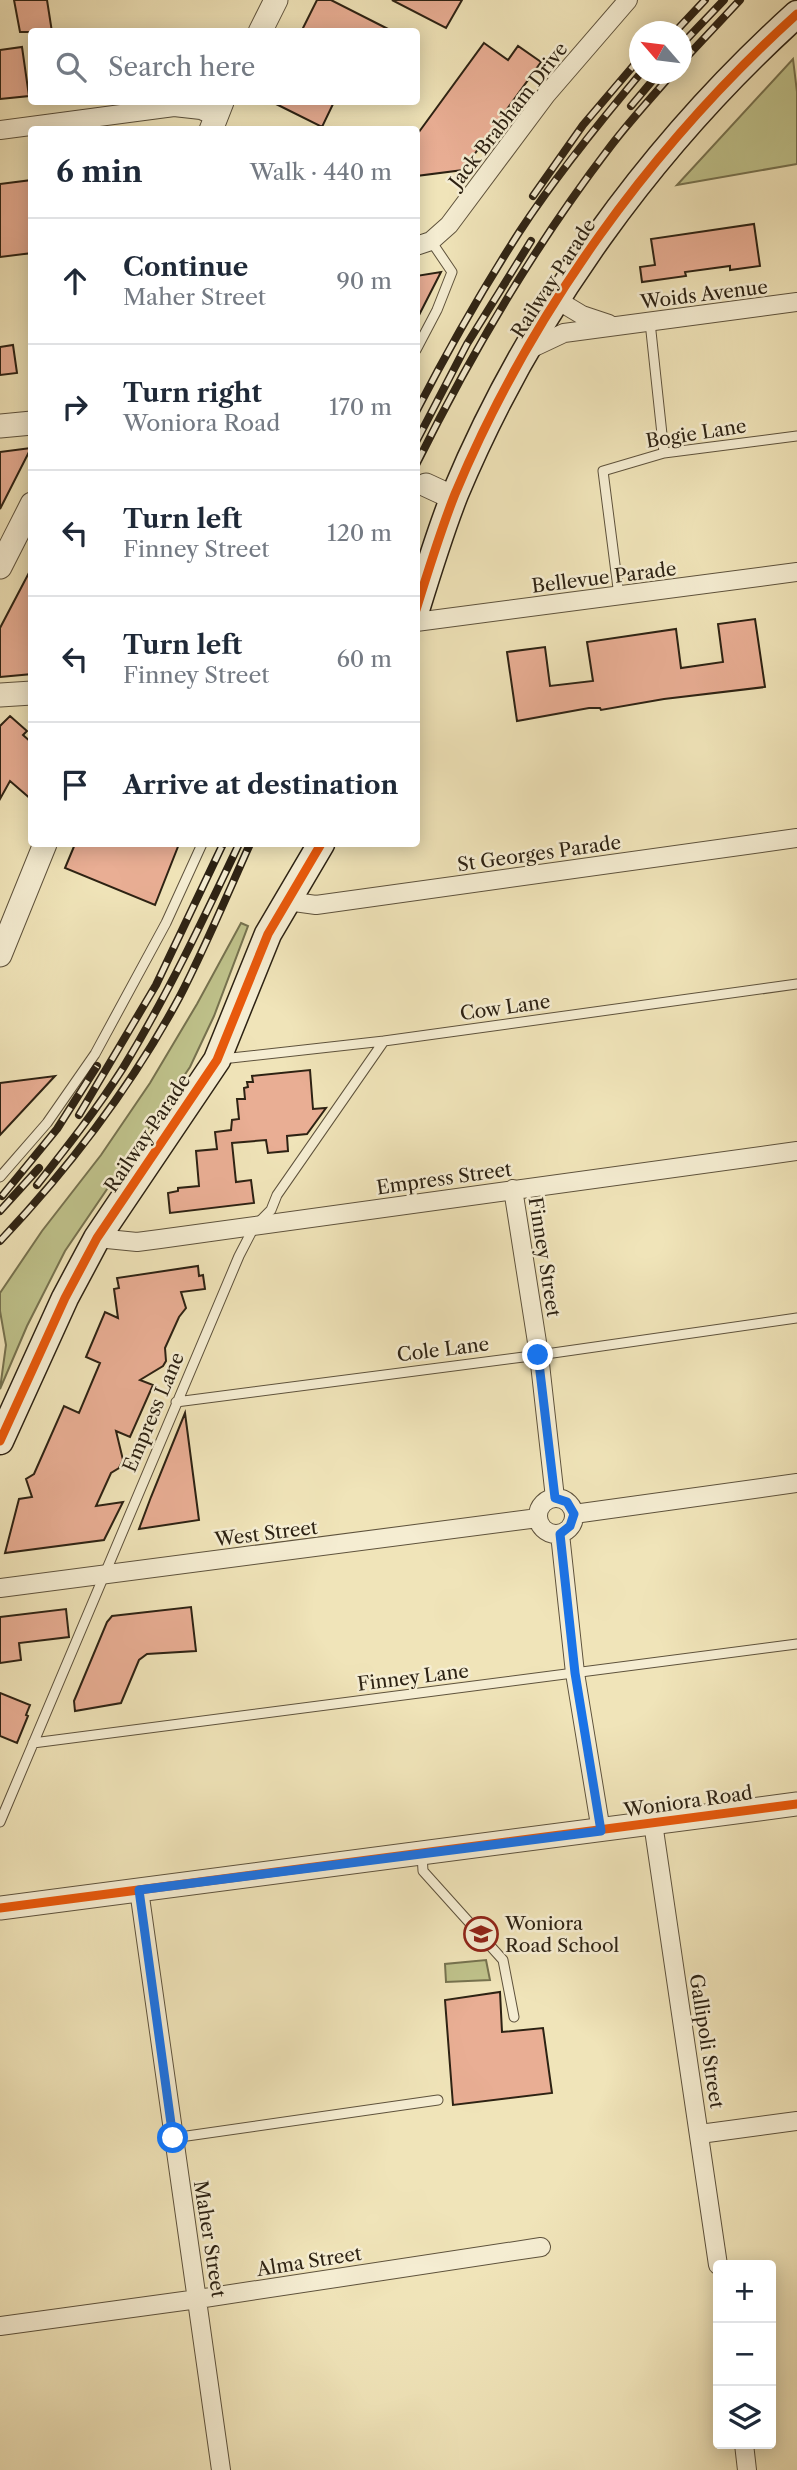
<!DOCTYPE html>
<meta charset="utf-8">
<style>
:root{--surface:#fff;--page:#f6f6f7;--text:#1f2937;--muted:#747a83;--line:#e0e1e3}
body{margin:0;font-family:"Libre Caslon Text",serif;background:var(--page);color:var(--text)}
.controls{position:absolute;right:21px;bottom:21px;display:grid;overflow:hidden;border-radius:7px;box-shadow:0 4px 18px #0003}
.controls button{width:63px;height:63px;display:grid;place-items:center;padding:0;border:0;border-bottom:2px solid var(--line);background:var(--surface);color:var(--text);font:35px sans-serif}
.compass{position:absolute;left:629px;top:21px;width:63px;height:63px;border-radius:50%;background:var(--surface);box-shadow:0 4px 18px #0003;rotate:298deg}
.stop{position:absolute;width:21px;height:21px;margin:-16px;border:5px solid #1a73e8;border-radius:50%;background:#fff}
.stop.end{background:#1a73e8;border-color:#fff;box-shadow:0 2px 7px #0008}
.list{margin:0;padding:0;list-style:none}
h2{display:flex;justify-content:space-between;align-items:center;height:91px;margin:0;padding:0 28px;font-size:30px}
h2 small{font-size:23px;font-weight:400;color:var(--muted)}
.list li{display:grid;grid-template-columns:46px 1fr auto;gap:21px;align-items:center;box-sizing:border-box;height:126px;padding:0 28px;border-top:2px solid var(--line)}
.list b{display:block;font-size:26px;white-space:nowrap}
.list p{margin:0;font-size:23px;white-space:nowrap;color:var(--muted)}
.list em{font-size:23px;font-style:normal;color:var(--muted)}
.icon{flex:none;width:38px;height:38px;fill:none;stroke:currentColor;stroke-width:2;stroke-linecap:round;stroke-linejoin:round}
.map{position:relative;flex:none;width:797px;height:2470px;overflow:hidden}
.search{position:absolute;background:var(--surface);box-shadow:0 4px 18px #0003;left:28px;top:28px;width:392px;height:77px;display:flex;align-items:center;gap:18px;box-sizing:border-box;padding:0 24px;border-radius:7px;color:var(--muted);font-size:26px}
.panel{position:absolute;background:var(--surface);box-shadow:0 4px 18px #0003;left:28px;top:126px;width:392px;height:721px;border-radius:7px}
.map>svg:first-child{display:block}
</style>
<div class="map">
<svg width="797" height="2470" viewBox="0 0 797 2470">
<rect width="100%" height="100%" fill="#f0e4b9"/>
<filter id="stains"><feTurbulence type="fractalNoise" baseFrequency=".00286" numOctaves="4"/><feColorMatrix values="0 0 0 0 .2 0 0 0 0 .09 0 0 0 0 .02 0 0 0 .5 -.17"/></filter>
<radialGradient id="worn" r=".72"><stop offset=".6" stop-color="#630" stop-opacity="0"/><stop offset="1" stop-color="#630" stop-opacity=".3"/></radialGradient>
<path fill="#bfc28b" stroke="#76724f" stroke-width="2" d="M793 59 797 92V164L677 185Z
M241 923 248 926 214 1016 190 1067 65 1251 27 1326 0 1389 6 1345 0 1311V1293L42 1231 101 1155 150 1083 197 1004Z
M486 1960 490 1980 446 1982 445 1964Z"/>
<path fill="#e9ae94" stroke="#2d2213" stroke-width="2" d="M14 0H47L52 32H20Z
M317 0H331L394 32H301Z
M392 0H462L446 28Z
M484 43 508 60 518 46 541 62 463 170 416 176V136Z
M22 47 29 96 0 99V50Z
M272 102H334L322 127Z
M32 180V253L0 257V184Z
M754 224 760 266 730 270V266L685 272 686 276 642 282 640 267 655 265 651 239Z
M441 272 416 321V276Z
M13 345 17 373 0 375V347Z
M31 448 0 509V452Z
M32 567V674L0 677V628Z
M755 619 765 687 664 699 601 710 600 708H589L517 721 507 652 545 647 550 686 593 681 587 642 676 629 681 668 723 662 718 624Z
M10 716 27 731 23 735 32 743V800L10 781 0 799V726Z
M75 844H179L155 905 65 868Z
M310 1070 313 1109 326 1108 307 1134 287 1136 288 1151 268 1153 266 1140 232 1143 236 1182 251 1180 254 1203 170 1213 168 1193 178 1191V1188L199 1186 196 1151 217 1149 215 1132 231 1130 232 1120 239 1119 237 1099H245L244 1088 248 1087 247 1082H253L252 1076Z
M55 1076 0 1135V1083Z
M198 1266 199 1276 203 1275 205 1289 181 1292 186 1308 179 1317 165 1348 166 1361 163 1366 140 1380 153 1385 130 1437 116 1431 123 1460 119 1468 111 1473 96 1506 123 1502 104 1540 5 1553 19 1499 32 1497 26 1479 34 1474 64 1406 79 1413 100 1363 86 1357 105 1312 118 1318 114 1289 119 1288 117 1278Z
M185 1413 199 1520 139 1529 151 1497Z
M191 1607 196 1651 147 1654 139 1660 121 1703 75 1711 74 1701 107 1622 112 1616Z
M66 1609 69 1637 19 1643 21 1660 0 1663V1617Z
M0 1693 30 1705 26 1715 28 1716 17 1743 0 1736Z
M500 1992 502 2032 543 2028 552 2093 453 2105 445 2000Z"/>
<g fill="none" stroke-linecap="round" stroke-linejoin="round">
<g stroke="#5e523c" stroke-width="11">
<path id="service" d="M650 322 664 453
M416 350 437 310 452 272 431 241
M619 596 603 471 664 453 797 436
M222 1059 384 1041 797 984
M0 1177 47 1123 95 1054 166 923 202 844
M176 1402 539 1355 797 1318
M33 1743 797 1644
M0 1822 239 1256 254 1227 271 1210 277 1195 384 1041
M422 1854 423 1871 503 1960 514 2017
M173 2138 438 2100"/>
</g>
<g stroke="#5e523c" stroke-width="20">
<path id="minor" d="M0 130 174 107 201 110 217 117
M416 246 431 241 449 225 546 95 628 0
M557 300 582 315 609 324
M530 349 564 333 797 302
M416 622 797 572
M287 901 316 905 797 838
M513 1189 539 1355 555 1498
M97 1238 137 1242 160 1239 797 1151
M538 1516a18 18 0 1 1 36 0a18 18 0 1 1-36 0Z
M574 1514 797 1483
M560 1534 575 1673 601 1831
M0 1588 538 1518
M653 1823 718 2265
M139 1890 221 2470
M700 2134 797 2121
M0 2326 198 2299 541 2247
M744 2444 747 2470"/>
</g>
<g stroke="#5e523c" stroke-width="25">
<path id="tertiary" d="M260 32 276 0
M211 130 222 102
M0 426 32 423
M426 485 454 498
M0 567 32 504
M0 695 32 693
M0 955 45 844
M0 1908 797 1804"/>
</g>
<g stroke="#2d2213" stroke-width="29">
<path id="secondary" d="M416 610C428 571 440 532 455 494 531 312 651 146 797 14
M0 1441 65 1298 97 1238 217 1060 268 934 321 844"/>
</g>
<use href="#service" stroke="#f5edd2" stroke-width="9"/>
<use href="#minor" stroke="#f5edd2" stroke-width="18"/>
<use href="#tertiary" stroke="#f5edd2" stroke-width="23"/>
<use href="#secondary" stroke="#f5edd2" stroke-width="26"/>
<g stroke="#2d2213" stroke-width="8">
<path id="rail" d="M675 32 705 0
M682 44 724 0
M682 62 740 0
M631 106 658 74
M533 196 583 125 640 58
M416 412C448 350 482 290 520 231 556 176 598 124 640 74
M416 442 467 344 531 241
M416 465C471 354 535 245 610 147 629 122 651 98 672 74
M79 1115 156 985 223 844
M37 1185C67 1147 97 1109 123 1068 167 996 203 920 239 844
M2 1196 57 1129 97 1066
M0 1211 39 1168
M0 1241C69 1168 131 1087 179 998 205 948 227 895 250 844"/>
</g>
<use href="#rail" stroke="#f5edd2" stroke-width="5" stroke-dasharray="16" stroke-linecap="butt"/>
<g stroke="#f5edd2" stroke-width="13">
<path id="cycleway" d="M416 610C428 571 440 532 455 494 531 312 651 146 797 14
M0 1441 65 1298 97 1238 217 1060 268 934 321 844
M0 1908 797 1804"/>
</g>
<use href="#cycleway" stroke="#e8590c" stroke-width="9"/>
</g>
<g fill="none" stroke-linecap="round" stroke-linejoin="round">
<path stroke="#1a73e8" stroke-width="9" d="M173 2138 139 1890 601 1831 575 1673 560 1534 570 1526 574 1514 567 1502 555 1498 538 1355"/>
</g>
<defs>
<g id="school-ring" transform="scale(1.75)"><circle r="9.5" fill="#f5edd2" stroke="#8f2418" stroke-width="1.5"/><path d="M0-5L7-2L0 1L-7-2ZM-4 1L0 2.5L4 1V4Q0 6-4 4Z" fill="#8f2418"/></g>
</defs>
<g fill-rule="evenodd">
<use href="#school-ring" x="481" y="1934"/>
</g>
<g text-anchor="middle" stroke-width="5" stroke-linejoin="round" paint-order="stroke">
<g font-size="19" fill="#2d2213" stroke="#f5edd2">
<text transform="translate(508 115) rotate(-52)" y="7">Jack Brabham Drive</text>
<text transform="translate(553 278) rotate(-57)" y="7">Railway Parade</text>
<text transform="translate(704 294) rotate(-7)" y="7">Woids Avenue</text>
<text transform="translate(696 433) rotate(-9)" y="7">Bogie Lane</text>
<text transform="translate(604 577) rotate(-7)" y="7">Bellevue Parade</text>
<text transform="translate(539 853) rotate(-8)" y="7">St Georges Parade</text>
<text transform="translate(505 1007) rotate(-8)" y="7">Cow Lane</text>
<text transform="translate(147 1133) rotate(-56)" y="7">Railway Parade</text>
<text transform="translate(444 1178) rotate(-8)" y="7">Empress Street</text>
<text transform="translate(545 1257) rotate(81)" y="7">Finney Street</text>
<text transform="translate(443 1349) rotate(-7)" y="7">Cole Lane</text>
<text transform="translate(153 1412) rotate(-67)" y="7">Empress Lane</text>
<text transform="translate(266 1533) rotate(-7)" y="7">West Street</text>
<text transform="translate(413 1677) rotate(-7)" y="7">Finney Lane</text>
<text transform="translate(688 1801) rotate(-8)" y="7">Woniora Road</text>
<text transform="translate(707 2041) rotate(81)" y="7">Gallipoli Street</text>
<text transform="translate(210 2239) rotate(81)" y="7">Maher Street</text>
<text transform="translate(309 2261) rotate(-9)" y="7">Alma Street</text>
</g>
<g font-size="19" fill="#2d2213" stroke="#f5edd2" text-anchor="start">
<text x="505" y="1930">Woniora<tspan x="505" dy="22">Road School</tspan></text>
</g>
</g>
<rect width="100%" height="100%" filter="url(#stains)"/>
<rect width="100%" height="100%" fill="url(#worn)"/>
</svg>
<div class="controls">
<button>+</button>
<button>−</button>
<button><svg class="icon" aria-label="layers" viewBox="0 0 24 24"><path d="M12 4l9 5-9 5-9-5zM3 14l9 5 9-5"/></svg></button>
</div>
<svg class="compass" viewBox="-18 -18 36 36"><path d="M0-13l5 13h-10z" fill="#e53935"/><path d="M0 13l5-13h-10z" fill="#747a83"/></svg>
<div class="stop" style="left:173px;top:2138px"></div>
<div class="stop end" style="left:538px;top:1355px"></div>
<div class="search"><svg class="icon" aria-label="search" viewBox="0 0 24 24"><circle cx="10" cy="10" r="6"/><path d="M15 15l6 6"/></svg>Search here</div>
<section class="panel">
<h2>6 min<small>Walk · 440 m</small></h2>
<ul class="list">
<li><svg class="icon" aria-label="ahead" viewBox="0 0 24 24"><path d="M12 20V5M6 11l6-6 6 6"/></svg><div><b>Continue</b><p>Maher Street</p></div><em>90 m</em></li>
<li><svg class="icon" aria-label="right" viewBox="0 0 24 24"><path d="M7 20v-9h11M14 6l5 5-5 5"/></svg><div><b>Turn right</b><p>Woniora Road</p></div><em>170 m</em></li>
<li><svg class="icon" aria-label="left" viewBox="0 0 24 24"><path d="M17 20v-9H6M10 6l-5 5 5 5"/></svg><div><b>Turn left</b><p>Finney Street</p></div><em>120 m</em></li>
<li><svg class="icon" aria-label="left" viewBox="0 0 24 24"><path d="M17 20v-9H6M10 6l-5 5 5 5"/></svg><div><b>Turn left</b><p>Finney Street</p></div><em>60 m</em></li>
<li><svg class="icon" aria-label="arrive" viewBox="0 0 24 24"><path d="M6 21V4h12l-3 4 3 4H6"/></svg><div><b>Arrive at destination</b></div></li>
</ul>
</section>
</div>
